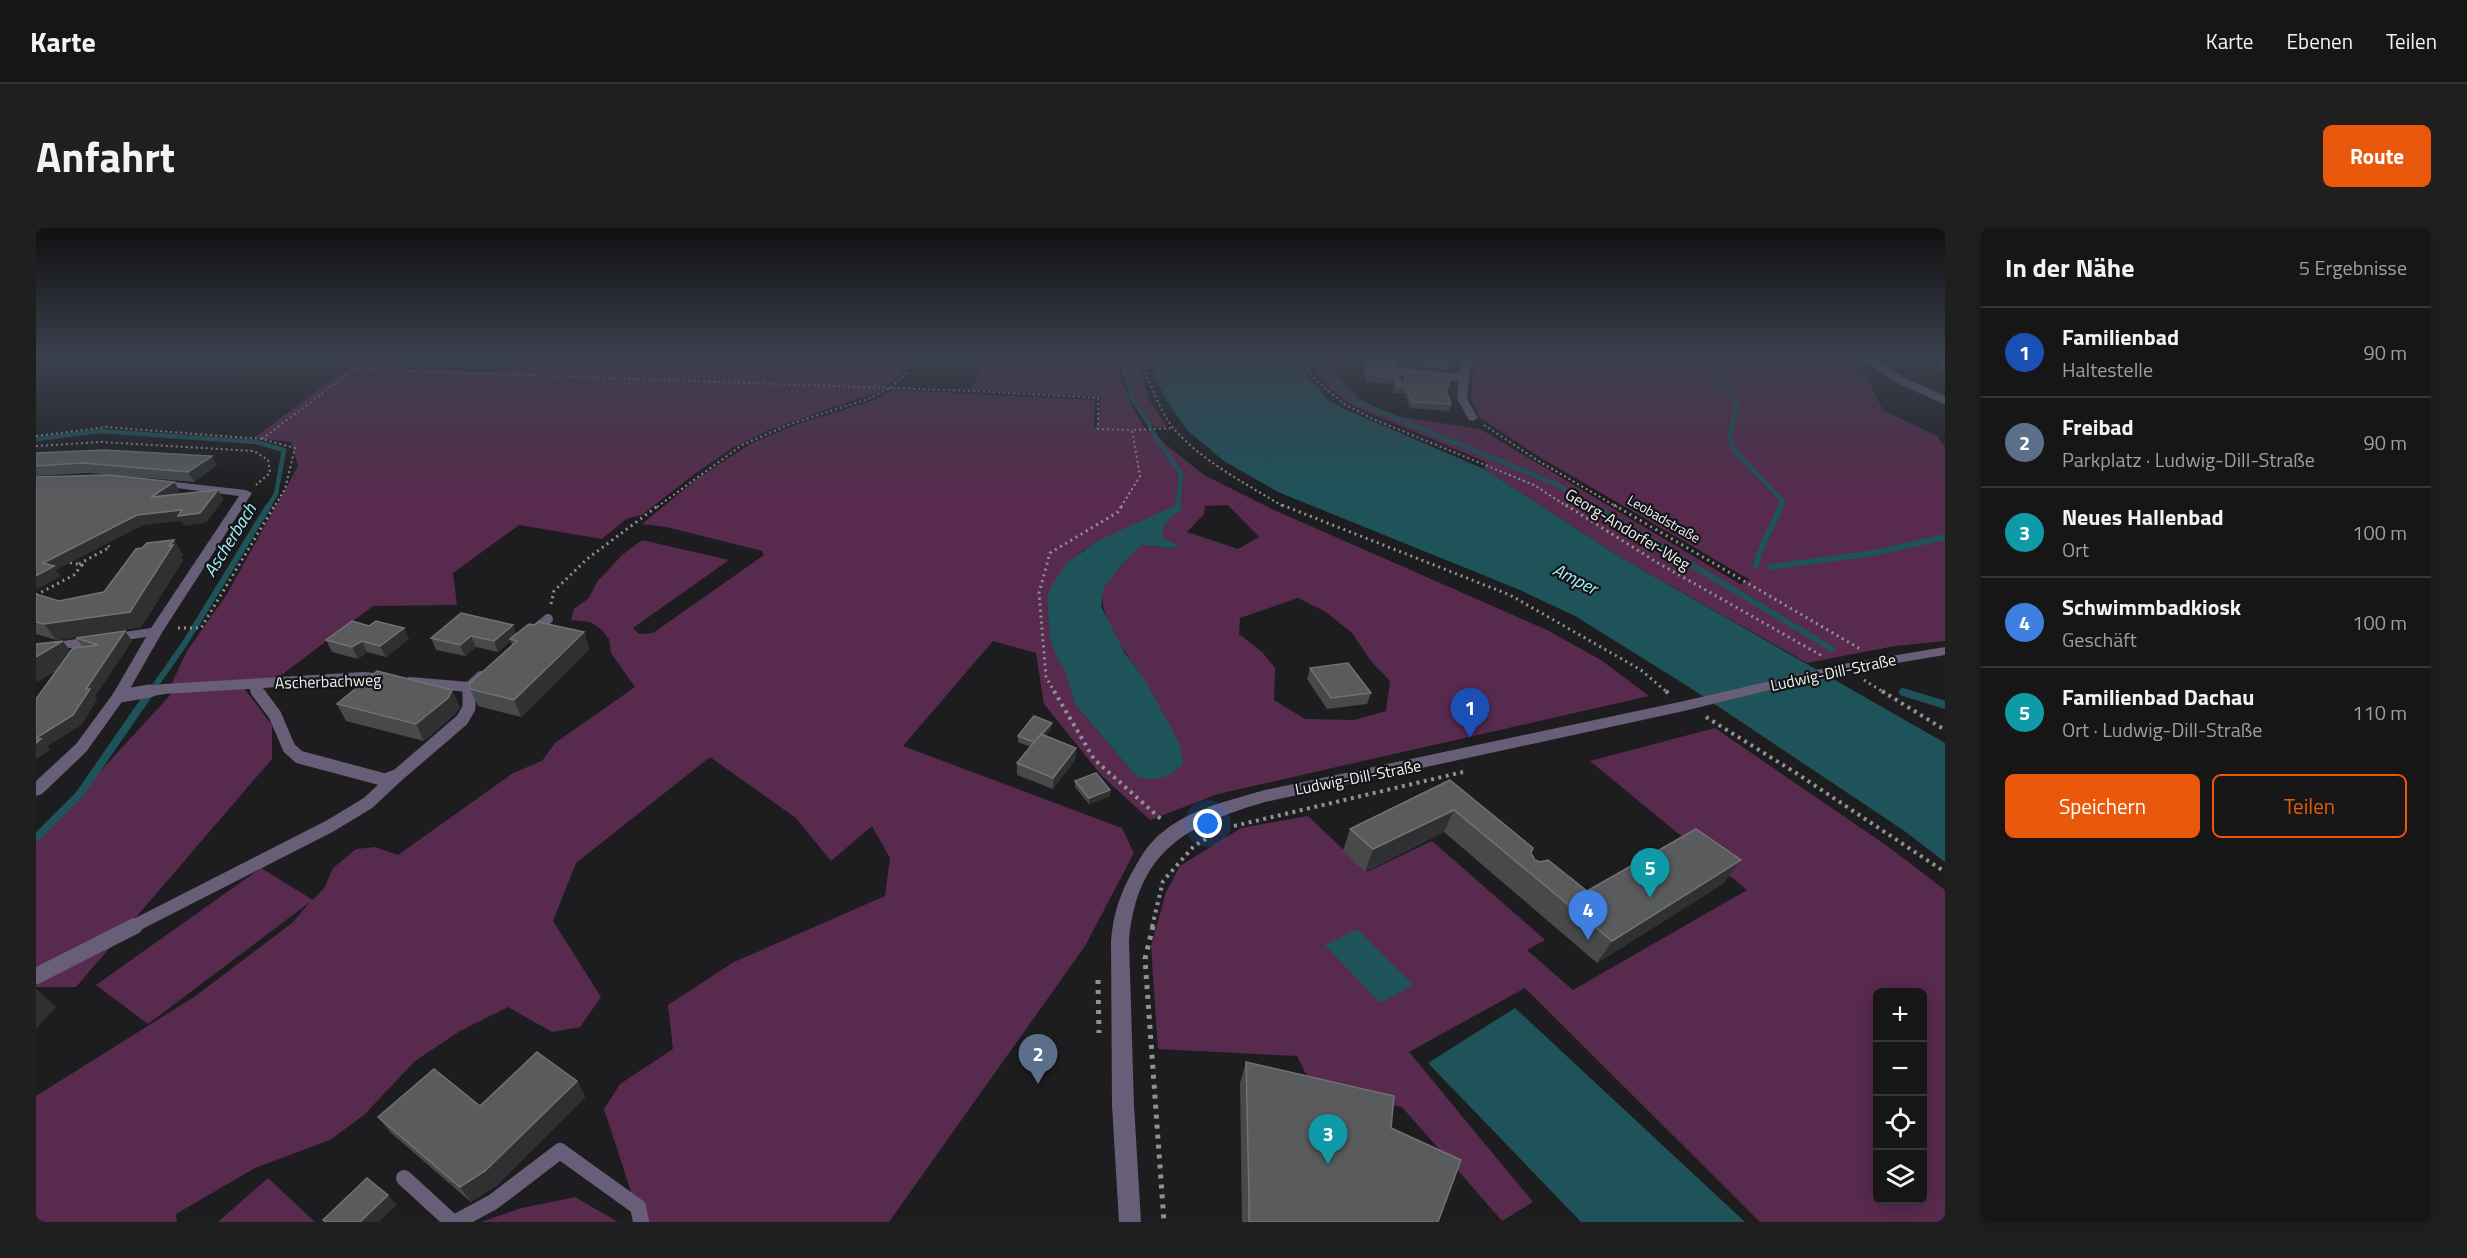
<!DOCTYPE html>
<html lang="de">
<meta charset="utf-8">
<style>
:root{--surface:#161617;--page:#1f1f20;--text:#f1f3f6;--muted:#9e9fa1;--line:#353536;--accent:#ea580c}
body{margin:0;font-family:"Titillium Web",sans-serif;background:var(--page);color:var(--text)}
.controls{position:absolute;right:18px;bottom:18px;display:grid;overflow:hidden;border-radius:9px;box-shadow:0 3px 15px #0003}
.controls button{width:54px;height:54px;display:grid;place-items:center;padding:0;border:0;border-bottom:2px solid var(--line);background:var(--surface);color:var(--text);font:30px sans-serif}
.you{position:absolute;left:1172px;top:596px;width:21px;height:21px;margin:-15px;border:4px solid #fff;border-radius:50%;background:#1a73e8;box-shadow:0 0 0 9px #1a73e833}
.badge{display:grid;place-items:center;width:39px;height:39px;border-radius:50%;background:var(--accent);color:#fff;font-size:20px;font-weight:700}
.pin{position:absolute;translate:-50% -50px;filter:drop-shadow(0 2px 3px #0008)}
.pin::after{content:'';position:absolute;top:32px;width:21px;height:18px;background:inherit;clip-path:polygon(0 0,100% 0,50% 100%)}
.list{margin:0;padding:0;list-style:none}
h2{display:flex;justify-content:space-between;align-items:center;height:78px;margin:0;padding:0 24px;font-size:26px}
h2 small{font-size:20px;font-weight:400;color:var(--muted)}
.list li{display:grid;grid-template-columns:39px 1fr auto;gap:18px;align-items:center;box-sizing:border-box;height:90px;padding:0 24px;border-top:2px solid var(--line)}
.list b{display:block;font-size:22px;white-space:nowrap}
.list p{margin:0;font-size:20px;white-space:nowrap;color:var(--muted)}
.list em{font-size:20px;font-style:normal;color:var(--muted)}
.actions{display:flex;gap:12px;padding:18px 24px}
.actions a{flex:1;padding:14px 0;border:2px solid var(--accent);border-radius:9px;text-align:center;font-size:21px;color:var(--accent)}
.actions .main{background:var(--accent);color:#fff}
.icon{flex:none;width:33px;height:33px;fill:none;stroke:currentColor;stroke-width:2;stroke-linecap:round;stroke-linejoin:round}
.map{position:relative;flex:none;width:1909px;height:994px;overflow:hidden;border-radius:9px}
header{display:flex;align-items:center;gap:36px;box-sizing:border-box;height:84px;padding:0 30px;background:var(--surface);border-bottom:2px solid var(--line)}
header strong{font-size:28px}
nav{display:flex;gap:33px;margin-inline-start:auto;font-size:21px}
.intro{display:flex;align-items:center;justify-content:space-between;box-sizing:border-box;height:144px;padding:0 36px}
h1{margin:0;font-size:42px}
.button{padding:15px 27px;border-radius:9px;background:var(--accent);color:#fff;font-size:21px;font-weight:700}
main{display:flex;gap:36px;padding:0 36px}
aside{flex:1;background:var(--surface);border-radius:9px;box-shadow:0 3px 15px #0003}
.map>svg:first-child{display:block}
</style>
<header>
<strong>Karte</strong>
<nav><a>Karte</a><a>Ebenen</a><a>Teilen</a></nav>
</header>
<div class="intro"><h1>Anfahrt</h1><a class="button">Route</a></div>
<main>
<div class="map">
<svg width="1909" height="994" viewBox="0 0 1909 994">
<rect width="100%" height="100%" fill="#1d1d1f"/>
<path fill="#582a4d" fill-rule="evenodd" d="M489 130H757L867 134 864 147 843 163 733 202 696 220 660 245 606 287 590 291 566 311 483 297 417 345 421 377 337 378 240 451 135 457 151 423 191 366 262 238 255 214 218 210 314 138 458 144 473 143Z
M950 130H1078L1092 169 1108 199 1168 247 1238 282 1511 402 1565 432 1613 468 1182 566 1114 592 1065 547 1008 476 1000 425 957 413 867 518 1086 600 1098 625 1049 718 853 994H605L568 881 584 856 637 821 632 777 698 734 849 668 854 630 836 598 795 633 760 590 674 529 540 635 517 693 565 769 544 799 516 804 472 779 424 803 379 833 328 887 294 912 219 940 140 986 141 994H0V868L158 769 256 695 274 674 112 796 60 757 225 640 277 672 289 659 297 640 320 621 339 619 362 627 477 545 506 533 519 515 599 459 575 425 573 411 565 401 554 394 535 392 538 381 553 370 561 354 586 327 606 312 693 332 597 400 603 406 617 405 728 327 726 323 630 299 606 296 662 250 716 215 762 196 839 172 858 162 1059 172 1058 200 1062 197 1064 169 935 162ZM1192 277 1223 309 1202 321 1151 304 1168 286 1169 278ZM1132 291 1127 300 1126 309 1143 318 1132 320 1106 317C1093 329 1078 342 1069 358 1056 381 1093 430 1107 449L1099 547 1039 476 1012 383C1011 371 1015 364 1021 353 1045 309 1087 304 1132 291ZM1262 370 1290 384 1316 405 1335 433 1354 453 1350 483 1318 492 1269 491 1238 472 1239 440 1226 424 1203 406 1204 390Z
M1089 130H1100L1114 173 1131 199H1118L1098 169Z
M1268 130H1288L1323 171 1359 188 1444 201 1704 356 1714 352 1507 231 1444 190 1435 172 1439 130H1791L1795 134 1830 149 1847 182 1901 208 1909 219V413L1859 418 1771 435 1591 333 1448 241 1450 234 1313 176 1294 161Z
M208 460 236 497V531L40 759H0V613L138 463Z
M1679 500 1854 620 1909 662V994H1724L1489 760 1373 824 1497 974 1466 993 1366 879 1277 860 1261 828 1122 821 1115 718 1130 664 1144 638 1205 600 1272 588 1331 644 1396 613 1509 712 1491 722 1537 762 1711 662 1554 533ZM1842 764H1886V972H1842Z
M232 950 279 994H182Z
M539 969 582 994H445L486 980Z"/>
<path fill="#1e535a" d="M1115 130H1256L1292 172 1308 181 1448 241 1591 333 1909 515V634L1867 602 1653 459 1539 388 1484 362 1242 264 1188 233 1152 203 1133 176 1119 151Z
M1142 276 1147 282C1134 289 1127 294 1126 309L1144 318 1132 320 1106 317 1087 335 1068 359 1065 378 1089 425 1107 449 1136 501 1144 516 1147 535C1136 550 1116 556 1099 547L1039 476 1028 441 1019 425 1014 411 1011 371 1014 360 1031 335 1061 313Z
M1321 701 1377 757 1344 775 1289 717Z
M1479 780 1709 994H1545L1392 835Z"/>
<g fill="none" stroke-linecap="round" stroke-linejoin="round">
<path stroke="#1e535a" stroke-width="4.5" d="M1085 130 1096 170 1114 198
M1280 130 1314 171 1522 257 1558 279
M1680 138 1701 176 1694 206 1697 221 1747 273 1745 279
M1116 203 1145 246 1142 276
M0 211 64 203 220 214 248 222 240 266 232 279"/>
<path stroke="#1e535a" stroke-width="6" d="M1556 277 1796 421
M1720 338C1722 321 1739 295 1745 277
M1734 339 1838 325 1909 309
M1867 464 1869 465
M114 465 149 415 233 277"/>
<path stroke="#1e535a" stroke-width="8" d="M1867 464 1909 477
M0 610 43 567 115 463"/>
<path stroke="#909192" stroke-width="2" stroke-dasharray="2 3" stroke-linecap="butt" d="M1105 130C1110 148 1126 187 1138 201 1168 235 1211 256 1248 279
M1262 130 1281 153 1308 176 1337 191 1498 257 1532 279
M1448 197 1501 232 1581 279
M0 208 70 199 226 211 259 220 249 261 238 279
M226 211 318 141 938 163 1062 170V201L1096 202
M0 218 65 214 218 223 232 232 234 245 220 257
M621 279 706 217 754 196 832 171 854 160 868 148 877 130
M1085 279 1104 248 1096 202 1137 200"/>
<path stroke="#909192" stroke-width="3" stroke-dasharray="2 4" stroke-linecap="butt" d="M1246 277 1474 367 1605 442 1632 465
M1530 277 1622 335 1788 429
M1578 277 1826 422
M43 336 74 319 72 318
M0 367 38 347 46 337 31 334
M515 376 518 363 551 331 623 277
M142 400H165L239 277
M1828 452 1849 465
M1019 465 1010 449 1003 365 1014 325 1082 284 1086 277"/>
<path stroke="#909192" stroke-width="4" stroke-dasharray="3 4.5" stroke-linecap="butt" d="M1018 463 1058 531 1126 592
M1630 463 1633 466
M1846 463 1909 502
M1670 489 1760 545 1909 644
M1198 598 1427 544
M1116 699 1127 653 1158 618 1175 608"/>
<path stroke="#909192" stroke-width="5" stroke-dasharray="4 6" stroke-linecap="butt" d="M1117 698 1109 731 1128 994
M1062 752 1063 805"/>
<path stroke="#695e77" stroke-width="8" d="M1356 130 1362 157
M1829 130 1868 154 1909 172
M1359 143 1428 150"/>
<path stroke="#695e77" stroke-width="10" d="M495 405 512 391
M374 454 433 459 445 448
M216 456 222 465
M433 459V465
M104 465 128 461 328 449 348 451"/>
<path stroke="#695e77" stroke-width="13" d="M221 463 239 487 253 520 263 529 349 552 362 547 426 492 433 480V463
M83 468 114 463
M96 699 294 598 332 575 362 547"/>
<path stroke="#695e77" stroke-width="16" d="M0 748 99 698
M368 950 416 994
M420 994 457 974 524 923 602 979 605 994"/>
<path fill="#695e77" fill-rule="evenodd" d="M1425 130H1435L1431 171 1442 190 1437 193 1433 192 1421 171Z
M121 252 210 262 216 265 127 403 88 471 50 524 6 566 0 568V553L40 516 77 466 110 409 0 425V417L115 400 203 268 117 257 115 255Z"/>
<path fill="#695e77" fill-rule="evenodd" d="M1909 419V427L1807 444 1648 483 1229 574C1150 597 1101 623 1093 713L1098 877 1105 994H1083L1076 877 1075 713C1077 688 1083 669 1094 648 1101 636 1107 623 1117 613 1145 583 1191 573 1229 562L1648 473 1807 436Z"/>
</g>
<path fill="#47494b" d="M1325 130H1353L1357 148 1355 156 1330 154Z
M1362 130H1413L1415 134 1412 142 1364 137Z
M1908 130H1909V143L1903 139Z
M1369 143 1413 158 1411 165 1415 176 1413 183 1374 180 1368 165H1358L1357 160 1359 154 1363 156 1367 155Z
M0 225 181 237 158 254 52 245 0 248Z
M138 312 147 327 145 329 147 332 105 399 20 412 0 406V366L23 373 68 364 106 320Z
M425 385 480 406 548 404 553 421 485 489 442 478 434 461 476 417 475 413 462 424 440 419 429 428 400 422 395 410Z
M333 398 373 411 350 429 331 424 322 431 296 424 290 412Z
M40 410 96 413 59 468 61 471 45 497 11 518 14 522 0 531V471L21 442 0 454 34 423 46 418Z
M1274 440 1335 465 1331 476 1291 481 1271 451Z
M301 476 424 479 419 486 388 513 310 493Z
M1015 501 1009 508 1040 520 1039 532 1017 561 981 547V535L995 519 982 514V508Z
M1414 552 1495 625 1499 632 1551 663 1688 655 1561 735 1408 604 1329 644 1307 623 1314 601Z
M1039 553 1074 568 1053 576 1039 559Z
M1210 834 1355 900 1402 994H1206L1204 855Z
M541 853 549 869 460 958 435 974 355 905 342 889 444 878Z"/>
<path fill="#2e3032" d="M176 228 181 237 158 254 152 244Z
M138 254 144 263 121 279 115 269Z
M182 262 188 271 170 295 148 298 145 293 107 297 20 342 25 348 0 362V348L7 335 101 287Z
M138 312 147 327 145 329 147 332 105 399 20 412 8 396 94 384Z
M477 397 481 408 474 411 475 413 462 424 458 413Z
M368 400 373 411 350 429 344 418Z
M89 403 96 413 59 468 61 471 45 497 11 518 14 522 0 531V510L50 461Z
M548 404 553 421 485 489 478 472Z
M435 408 440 419 429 428 424 417Z
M27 413 39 430 0 454V429Z
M326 413 331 424 322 431 316 419Z
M416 462 424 479 419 486 388 513 380 496Z
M1016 495 1015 501 999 520V515Z
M1040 520 1039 532 1017 561V550Z
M1074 562V568L1053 576V570Z
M1418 582 1408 604 1329 644 1337 621Z
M1705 632 1688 655 1561 735 1576 713Z
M0 761 20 779 0 801Z
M541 853 549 869 460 958 435 974 424 959Z
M352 967 361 977 343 994H324Z"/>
<path fill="#595b5d" stroke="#717274" stroke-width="1.5" d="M1329 130H1353L1357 148 1332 147Z
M1373 130H1413L1415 134Z
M1369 143 1412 148 1413 158H1409L1415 176 1376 174 1370 159 1360 158 1359 154 1363 156 1369 154Z
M69 222 176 228 152 244 46 235 0 238V225Z
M73 247 138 254 115 269 182 262 164 285 142 288 146 282 101 287 7 335 18 338 0 348V249Z
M138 312 133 318 137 317 94 384 8 396 0 394V366L23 373 68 364 100 321 106 320 111 315Z
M425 385 477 397 458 413 435 408 424 417 395 410Z
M316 393 333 398 340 393 368 400 344 418 326 413 316 419 290 412Z
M502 394 548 404 478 472 434 461V455L481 413 474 411 493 396 499 397Z
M89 403 50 461H54L37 487 0 510 5 511 0 515V471L37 420 62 417 40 410Z
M27 413 0 429V416Z
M1312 435 1335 465 1295 470 1274 440Z
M341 443 416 462 412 470 380 496 301 476Z
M998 488 1016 495 998 514 982 508Z
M1005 506 1040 520 1017 550 981 535Z
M1060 545 1074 562 1053 570 1039 553Z
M1414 552 1497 620 1495 625 1499 632 1504 634 1512 632 1551 663 1660 601 1705 632 1576 713 1418 582 1337 621 1314 601Z
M501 824 541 853 449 943 424 959 342 889 398 841 444 878Z
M1210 834 1358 868 1355 900 1425 932 1402 994H1213V969Z
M331 950 352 967 324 994H289L287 992Z"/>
<linearGradient id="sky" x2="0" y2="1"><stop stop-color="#101011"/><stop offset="0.48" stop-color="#3a404d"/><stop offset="1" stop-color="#3a404d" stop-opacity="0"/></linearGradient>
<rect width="1909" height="269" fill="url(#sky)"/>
<g text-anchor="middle" stroke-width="4.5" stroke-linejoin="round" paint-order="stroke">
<g font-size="14" fill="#f0f1f2" stroke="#131416">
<text transform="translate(1628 291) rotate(30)" y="5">Leobadstraße</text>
</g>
<g font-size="16" fill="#f0f1f2" stroke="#131416">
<text transform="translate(1592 301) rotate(31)" y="6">Georg-Andorfer-Weg</text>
<text transform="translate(1797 444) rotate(-12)" y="6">Ludwig-Dill-Straße</text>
<text transform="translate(292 453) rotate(-2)" y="6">Ascherbachweg</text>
<text transform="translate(1322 549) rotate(-11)" y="6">Ludwig-Dill-Straße</text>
</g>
<g font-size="18" font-style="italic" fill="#a4eef9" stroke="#131416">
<text transform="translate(194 312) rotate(-58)" y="6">Ascherbach</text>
<text transform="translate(1539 351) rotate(27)" y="6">Amper</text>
</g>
</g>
</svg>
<div class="controls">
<button>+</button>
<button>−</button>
<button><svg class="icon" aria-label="locate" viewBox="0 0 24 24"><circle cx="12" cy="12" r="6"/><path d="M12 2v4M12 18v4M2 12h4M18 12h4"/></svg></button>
<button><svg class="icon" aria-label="layers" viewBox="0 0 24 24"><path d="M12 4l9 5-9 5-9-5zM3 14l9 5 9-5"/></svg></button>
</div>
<div class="you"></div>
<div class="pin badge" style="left:1434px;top:510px;background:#1a4fb4">1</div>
<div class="pin badge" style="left:1002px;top:856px;background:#5c6f8a">2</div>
<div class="pin badge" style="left:1292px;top:936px;background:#0f9aa8">3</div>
<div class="pin badge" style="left:1552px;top:712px;background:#3f7fe0">4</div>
<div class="pin badge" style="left:1614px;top:670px;background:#0f9aa8">5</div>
</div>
<aside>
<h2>In der Nähe<small>5 Ergebnisse</small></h2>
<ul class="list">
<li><span class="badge" style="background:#1a4fb4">1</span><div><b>Familienbad</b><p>Haltestelle</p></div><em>90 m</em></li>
<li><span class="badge" style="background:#5c6f8a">2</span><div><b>Freibad</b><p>Parkplatz · Ludwig-Dill-Straße</p></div><em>90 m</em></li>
<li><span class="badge" style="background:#0f9aa8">3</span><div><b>Neues Hallenbad</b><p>Ort</p></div><em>100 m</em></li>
<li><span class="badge" style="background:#3f7fe0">4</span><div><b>Schwimmbadkiosk</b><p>Geschäft</p></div><em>100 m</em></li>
<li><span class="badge" style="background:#0f9aa8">5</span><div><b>Familienbad Dachau</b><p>Ort · Ludwig-Dill-Straße</p></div><em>110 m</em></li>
</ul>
<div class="actions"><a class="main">Speichern</a><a>Teilen</a></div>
</aside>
</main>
